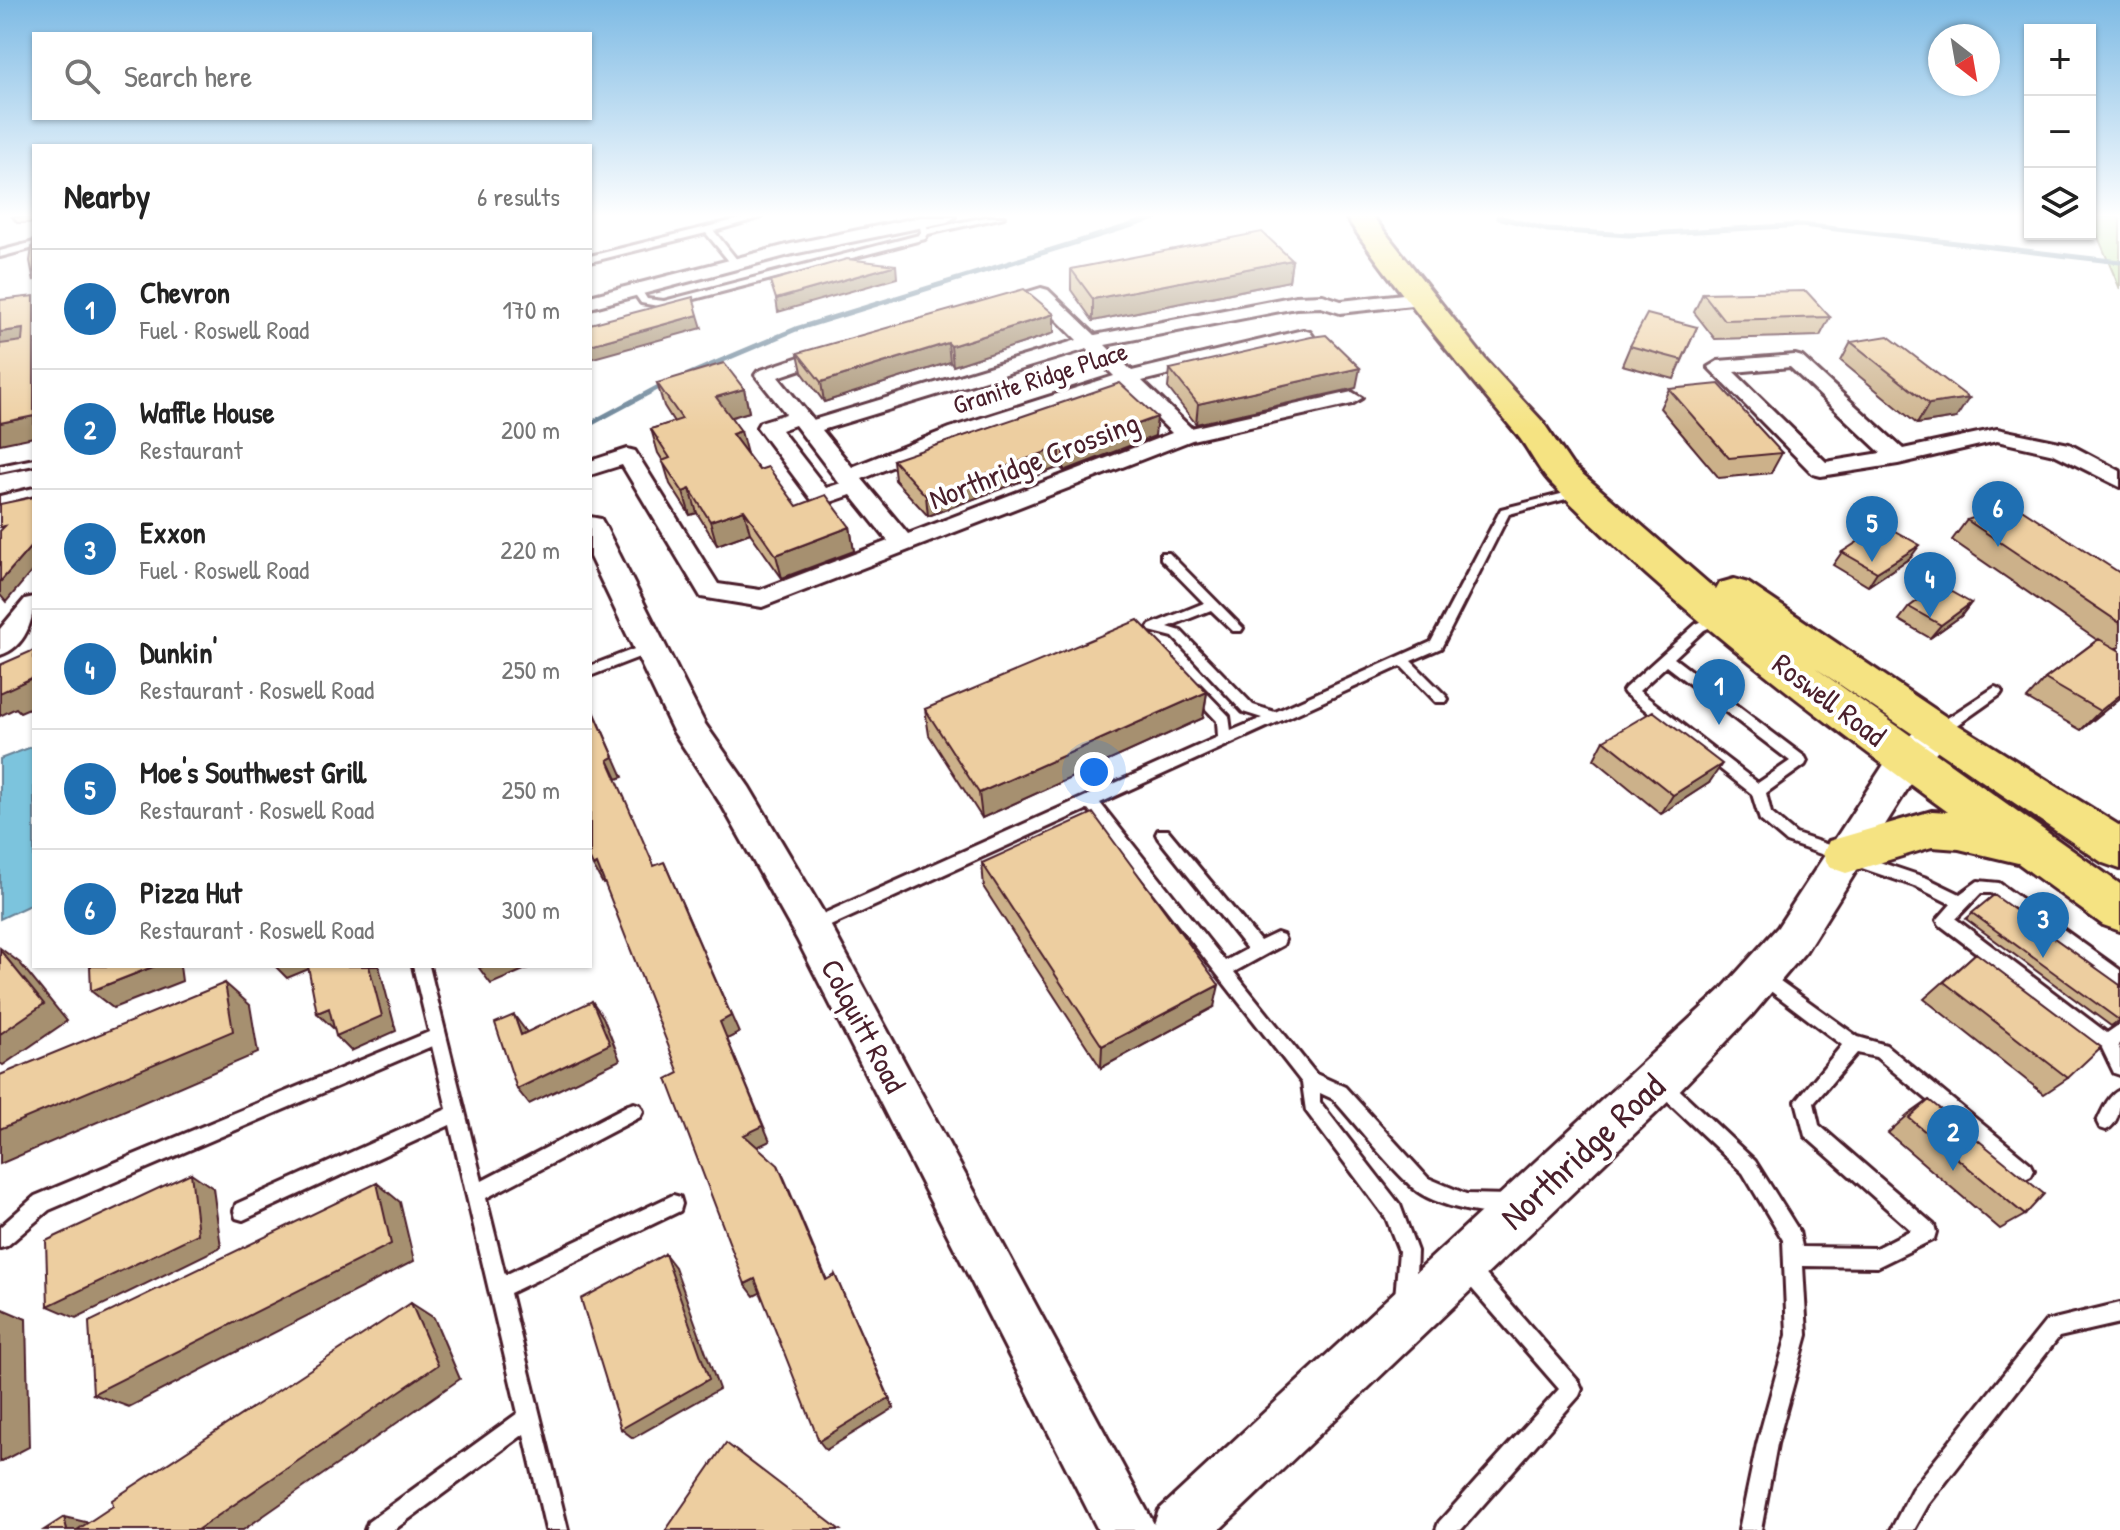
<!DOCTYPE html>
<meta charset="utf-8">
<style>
:root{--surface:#fff;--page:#f6f6f6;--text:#222;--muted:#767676;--line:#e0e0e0;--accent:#1f6fb2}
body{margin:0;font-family:"Patrick Hand",sans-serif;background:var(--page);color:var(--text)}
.controls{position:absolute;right:24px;top:24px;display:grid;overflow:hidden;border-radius:0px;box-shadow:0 2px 6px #0004}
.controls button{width:72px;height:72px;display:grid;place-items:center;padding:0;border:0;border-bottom:2px solid var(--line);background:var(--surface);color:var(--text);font:40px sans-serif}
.compass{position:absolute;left:1928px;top:24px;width:72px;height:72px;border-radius:50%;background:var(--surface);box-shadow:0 2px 6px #0004;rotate:149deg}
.you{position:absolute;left:1094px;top:772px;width:28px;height:28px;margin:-20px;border:6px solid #fff;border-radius:50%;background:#1a73e8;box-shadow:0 0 0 12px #1a73e833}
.badge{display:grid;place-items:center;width:52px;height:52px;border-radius:50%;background:var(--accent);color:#fff;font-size:26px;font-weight:700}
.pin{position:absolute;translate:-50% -66px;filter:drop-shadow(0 2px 4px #0008)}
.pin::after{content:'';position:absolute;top:42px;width:28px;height:24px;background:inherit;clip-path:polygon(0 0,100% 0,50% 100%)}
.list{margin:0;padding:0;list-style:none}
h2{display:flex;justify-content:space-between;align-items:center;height:104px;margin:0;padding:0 32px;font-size:34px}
h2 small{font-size:26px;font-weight:400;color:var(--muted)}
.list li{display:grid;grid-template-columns:52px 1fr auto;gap:24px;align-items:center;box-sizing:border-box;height:120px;padding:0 32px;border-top:2px solid var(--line)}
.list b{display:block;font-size:30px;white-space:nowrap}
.list p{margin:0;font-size:26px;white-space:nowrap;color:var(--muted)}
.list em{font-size:26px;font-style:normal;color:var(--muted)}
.icon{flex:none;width:44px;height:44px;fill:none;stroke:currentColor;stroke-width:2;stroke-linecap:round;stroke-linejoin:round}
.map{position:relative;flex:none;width:2120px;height:1530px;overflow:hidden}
.search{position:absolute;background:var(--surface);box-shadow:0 2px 6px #0004;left:32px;top:32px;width:560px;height:88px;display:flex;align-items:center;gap:20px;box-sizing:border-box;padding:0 28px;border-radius:0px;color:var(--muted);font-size:30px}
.panel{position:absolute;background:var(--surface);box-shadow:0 2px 6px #0004;left:32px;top:144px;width:560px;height:824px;border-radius:0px}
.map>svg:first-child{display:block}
</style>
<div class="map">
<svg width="2120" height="1530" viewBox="0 0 2120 1530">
<rect width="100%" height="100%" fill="#fff"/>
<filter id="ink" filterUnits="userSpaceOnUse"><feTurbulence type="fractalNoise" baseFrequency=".0125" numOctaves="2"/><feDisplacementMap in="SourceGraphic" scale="16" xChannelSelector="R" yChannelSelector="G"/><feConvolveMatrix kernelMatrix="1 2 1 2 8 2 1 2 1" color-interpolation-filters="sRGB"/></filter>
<g filter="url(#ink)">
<path fill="#bde29d" stroke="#848064" stroke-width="2" d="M2090 217H2120V289L2090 218Z"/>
<path fill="#7cc4dd" stroke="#688296" stroke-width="2" d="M34 746V903L0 919V759Z"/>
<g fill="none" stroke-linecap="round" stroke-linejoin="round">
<path stroke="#688296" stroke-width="5" d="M1498 217 1548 230 1629 235 1802 225 2120 262
M590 424 657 388 796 329 1158 217"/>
<g stroke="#4a1f2b" stroke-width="6">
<path id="service" d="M747 217H762L714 231 738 261V265H732L706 233 590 262V256Z
M986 217H1004L928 234 925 239 664 307 641 303 632 290 640 288 647 299 664 301 919 235 921 232 919 222H925L928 229Z
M34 242V248L0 257V251Z
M34 459V465L0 472V466Z
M34 488V495L0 504V496Z
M1581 489 1587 492 1585 494 1509 514 1441 648 1411 661 1446 696 1448 699 1446 702H1436L1401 666 1100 803 1225 961 1247 949 1158 838 1156 834 1158 830H1168L1260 941 1277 933 1283 935 1285 940 1283 945 1234 972 1316 1074 1345 1087 1428 1178 1466 1194 1508 1195 1515 1197 1517 1204 1515 1211C1491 1220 1432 1205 1413 1188 1384 1161 1359 1128 1333 1099L1320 1093V1102L1400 1205 1417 1251 1415 1298 1412 1305 1405 1308 1398 1305 1395 1298 1399 1251 1386 1218 1306 1111 1302 1083 1088 809 817 932 811 934 805 932 803 927 805 922 1218 737 1217 721 1189 691 1187 688 1189 685H1199L1229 716 1231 731 1262 718 1243 712 1173 637 1150 631 1148 628 1150 625 1204 603 1161 559V553H1169L1243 628 1241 631H1233L1211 610 1168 627 1181 631 1253 705 1275 712 1431 642 1501 509Z
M1722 613 1726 614 1728 617 1726 620 1704 630 1674 658 1805 757 1807 761 1805 765 1766 793 1771 813 1796 834 1927 878 1960 894 1978 881 1999 883 2120 970V986L1991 893H1981L1956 919 2107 1033 2120 1024V1043L2118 1045 2120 1050V1075L2114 1073 2102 1048 1940 925 1937 920 1951 904 1917 887 1786 842 1760 820 1752 794 1625 694 1623 691 1625 688 1696 624ZM1666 666 1790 761 1758 783 1639 691Z
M650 643 655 645 656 648 655 651 590 676V666Z
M1995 687 2000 689 2002 692 2000 695 1942 736H1932L1930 732 1932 728Z
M413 966H429L482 1181 628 1105 634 1103 640 1105 643 1111 640 1117 486 1198 505 1275 673 1195 680 1197 682 1204 680 1211 510 1293 568 1530H546L524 1434 394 1530H365L368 1522 518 1413 450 1125 243 1220 236 1218 234 1211 236 1204 447 1109 432 1046 49 1210 7 1246 0 1248V1227L35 1196 429 1032Z
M1762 968 1858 1037 1886 1045 2031 1164 2034 1170 2031 1176 2025 1179 2019 1176 1876 1057 1857 1053 1814 1103 1819 1125 1934 1225 1936 1232 1934 1239 1877 1267 1803 1266 1807 1335 1777 1444 1761 1530H1739L1757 1444 1787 1335 1783 1240 1743 1173 1655 1090 1652 1084 1655 1078 1661 1076 1667 1078 1755 1161 1799 1231 1802 1247 1876 1248 1911 1230 1805 1136 1796 1101 1842 1045 1756 980 1754 975 1756 970Z
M2120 1090C2120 1105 2120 1124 2106 1130L2100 1128 2097 1122C2102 1111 2109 1094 2120 1090Z
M1467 1258 1474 1261 1579 1382 1582 1389 1579 1396 1461 1530H1436L1439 1522 1559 1389 1460 1275 1457 1268 1460 1261Z
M2120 1303V1323L2059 1337 1928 1505 1914 1530H1891L1912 1489 2046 1321Z"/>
</g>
<g stroke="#4a1f2b" stroke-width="6">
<path id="minor" d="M921 217H955L947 222 793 254 590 308V296L791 244Z
M1041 288 1048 290 1095 335 1296 296 1323 295 1341 301 1421 292 1430 298 1421 304 1340 313 1321 307 1296 308 1105 345 1132 371 1303 330 1310 332 1313 336 1310 340 1142 381 1191 428 1352 392 1362 398 1352 404 1192 440 762 607 701 597 622 465 590 475V461L627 449 635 451 718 584 760 590 888 541 851 495 822 505 814 503 757 427 760 422 786 414 755 375 758 371 829 347H843L846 351 843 355 778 377 813 420 1077 340 1038 301 999 313 990 307 992 303ZM1087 349 1114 376 950 428 852 467 822 430ZM1124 386 1172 433 908 534 862 479 965 437ZM795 425 839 483H841L826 488 781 430Z
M1795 355 1802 357 1903 449 1997 429 2069 444 2120 471V487L2054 454 1997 441 1898 464 1821 476 1813 474 1708 367 1718 361ZM1790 367 1881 453 1826 462 1734 372Z
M34 597C34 620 25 648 0 655V629L25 599Z"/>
</g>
<g stroke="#4a1f2b" stroke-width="6">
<path id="tertiary" d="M590 517 601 519 605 526 705 724 749 787 825 915 1154 1524 1159 1510 1722 989 1778 927 1894 749 1925 723 1937 719 1949 723 1955 732 1920 769 1806 951 1752 1015 1674 1096 1219 1530H1098L797 939 723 807 673 731 590 557Z"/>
</g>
<g stroke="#4a1f2b" stroke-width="6">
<path id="primary" d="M1346 217H1373L1485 359 1542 421 1572 465 1716 590 1720 583 1734 579 1748 583 1952 721 2120 826V869L2103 863 1814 667 2120 884V931L2103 925 2018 863 1959 849 1932 847 1846 873 1829 867 1823 854 1829 841 1932 811 1948 812C1809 711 1669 605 1550 482 1536 467 1528 447 1515 432 1457 362 1398 293 1346 217Z"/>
</g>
<use href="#service" fill="#fff" fill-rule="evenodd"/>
<use href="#minor" fill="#fff" fill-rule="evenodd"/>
<use href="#tertiary" fill="#fff" fill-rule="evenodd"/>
<use href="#primary" fill="#f5e382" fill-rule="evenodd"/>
</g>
<path fill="#ccb18a" stroke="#4a1f2b" stroke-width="2" d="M12 217H34V223H17Z
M1292 260 1289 281 1093 321 1071 290V269Z
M1703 293 1830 317 1820 336 1715 339 1694 312Z
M1054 314V333L953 366 950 362 824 402 802 372 798 353Z
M1697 327 1674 379 1622 365 1630 346Z
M1851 342 1956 418 1917 424 1841 361Z
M1170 369 1356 388 1196 424 1168 388Z
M657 383 744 389 749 412 731 417 747 454 759 470 797 506 850 527 854 551 782 578 750 533 717 545 697 513 690 515 670 484 663 461 658 453 651 429 674 422 664 406Z
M1669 389 1782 453 1771 473 1719 478 1660 408Z
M1155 436 1064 471 1060 467 928 516 895 480 893 460Z
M1967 520 2120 573V647L2116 648 2120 651V698L2081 730 2027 699 2045 679 2097 640 1952 540Z
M1842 552 1910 558 1868 586 1833 565Z
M1971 603 1961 616 1930 638 1899 620 1909 607Z
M1207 692 1203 718 982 818 929 735 925 709Z
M1604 740 1709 783 1661 814 1594 759Z
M982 863 1214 1007 1101 1068 984 888Z
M1994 895 2119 1020 2111 1026 1966 919Z
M1976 953 2068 1078 2044 1094 1924 999Z
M1929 1100 2025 1215 2000 1229 1888 1133 1908 1115Z"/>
<path fill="#a69070" stroke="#4a1f2b" stroke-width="2" d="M1292 260 1289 281 1093 321V299Z
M896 265 897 278 778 312 776 299Z
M1054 314V333L953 366 951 346Z
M698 315 702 328 590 359V345Z
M23 329 34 344 0 351V332Z
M948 343 950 362 824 402 821 382Z
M1360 368 1356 388 1196 424 1198 404Z
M744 389 749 412 722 420 716 397Z
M1969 398 1956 418 1917 424 1929 404Z
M34 416V437L0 444V423Z
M1157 417 1155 436 1064 471V451Z
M741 431 747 454 732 434Z
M1060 447V467L928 516 926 496Z
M690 489 697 513 690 515 683 492Z
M744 510 750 533 717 545 710 521Z
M850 527 854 551 782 578 776 555Z
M34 543V569L6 602 0 595V582Z
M1920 545 1910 558 1868 586 1877 572Z
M1971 603 1961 616 1930 638 1941 625Z
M34 677V706L20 712 16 708 0 716V691Z
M1207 692 1203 718 982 818 979 793Z
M2120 695V698L2081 730 2100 711Z
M590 702 623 777 617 779 608 760Z
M1722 764 1709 783 1661 814 1673 795Z
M664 862 739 1033 727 1039 770 1141 751 1150 744 1135 720 1022Z
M597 864 606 883 603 884 593 866Z
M0 948 20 963 67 1021 3 1065 0 1063Z
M155 966H180L182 981 113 1008 91 991Z
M275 966H316L287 978Z
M369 966H379L396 1031 351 1051 336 1036Z
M484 966H533L491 984 479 968Z
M225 983 250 1005 258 1053 0 1164V1129Z
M1219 985 1214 1007 1101 1068 1102 1046Z
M592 1001 603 1017 620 1060 529 1104 517 1089Z
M329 1008 345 1023 333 1028 317 1013Z
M514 1015 526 1031 533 1051 521 1035Z
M778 1165 785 1180 832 1292 826 1280Z
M191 1173 213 1188 221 1247 76 1318 48 1306Z
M377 1183 400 1202 414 1261 129 1407 93 1394Z
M665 1254 675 1267 719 1389 633 1438 621 1429Z
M835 1275 894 1408 826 1450 819 1441Z
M755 1279 764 1291 754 1296 745 1284Z
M411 1303 434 1318 460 1379 243 1530H197Z
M0 1308 26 1319 29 1447 0 1462Z
M64 1517 103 1526 104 1530H67Z"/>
<path fill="#edcea0" stroke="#4a1f2b" stroke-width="2" d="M1262 232 1292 260 1093 299 1071 269Z
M34 234V281L30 261Z
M847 259 896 265 776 299 770 281Z
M1024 289 1054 314 951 346 948 343 821 382 798 353Z
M1806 291 1830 317 1724 320 1703 293Z
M34 296V416L0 423V344L22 341 23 329 0 332V300Z
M693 297 698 315 590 345V324Z
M1647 314 1697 327 1682 360 1630 346Z
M1326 335 1360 368 1198 404 1170 369 1311 337Z
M1888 336 1969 398 1929 404 1851 342Z
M724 363 744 389 716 397 741 431 732 434 759 470 768 467 797 506 826 495 850 527 776 555 744 510 710 521 690 489 683 492 662 461 670 458 651 429 682 419 657 383Z
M1120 383 1157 417 1064 451 1060 447 926 496 893 460Z
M1719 384 1782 453 1729 458 1669 389Z
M34 497V543L0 582V531L5 526 0 527V504Z
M2014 504 2120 573V623L1967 520Z
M1884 525 1920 545 1877 572 1842 552Z
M1939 585 1971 603 1941 625 1909 607Z
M1138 620 1207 692 979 793 925 709Z
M2099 639 2120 651V695L2100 711 2045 679Z
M34 650V677L0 693V665Z
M590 703 614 757 608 760 654 866 664 862 731 1016 720 1022 763 1126 744 1135 778 1165 826 1280 835 1275 889 1398 819 1441 755 1279 745 1284 667 1079 679 1073 597 864 593 866 590 859Z
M1653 711 1722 764 1673 795 1604 740Z
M1093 813 1219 985 1102 1046 982 863Z
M1994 895 2120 985V1019L2119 1020 1972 913Z
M0 950 44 1004 0 1034Z
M1976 953 2101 1047 2068 1078 1944 982Z
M90 966H155L91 991Z
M308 966H369L382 1016 336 1036 329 1008 317 1013Z
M225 983 233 1031 0 1129V1075Z
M592 1001 610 1044 517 1089 495 1023 514 1015 521 1035Z
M1929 1100 2044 1194 2025 1215 1909 1118Z
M191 1173 198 1234 48 1306 46 1241Z
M377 1183 391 1244 93 1394 89 1322Z
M665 1254 709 1379 621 1429 581 1299Z
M411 1303 438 1365 197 1530H77L113 1506 112 1500Z
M726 1443 840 1530H666Z
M64 1517 67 1530H44Z"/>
</g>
<linearGradient id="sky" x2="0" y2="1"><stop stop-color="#7dbae4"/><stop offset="0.5" stop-color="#fff"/><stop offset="1" stop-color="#fff" stop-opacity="0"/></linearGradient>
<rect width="2120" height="431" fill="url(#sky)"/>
<g text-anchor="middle" stroke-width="8" stroke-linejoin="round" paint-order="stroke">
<g font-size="26" fill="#4a1f2b" stroke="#fff">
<text transform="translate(1040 378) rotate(-18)" y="9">Granite Ridge Place</text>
</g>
<g font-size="30" fill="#4a1f2b" stroke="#fff">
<text transform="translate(1034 461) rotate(-21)" y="10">Northridge Crossing</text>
<text transform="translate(1829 700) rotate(37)" y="10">Roswell Road</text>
<text transform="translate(863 1026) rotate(62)" y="10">Colquitt Road</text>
</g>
<g font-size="36" fill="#4a1f2b" stroke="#fff">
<text transform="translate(1582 1151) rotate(-43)" y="13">Northridge Road</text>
</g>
</g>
</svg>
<div class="controls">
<button>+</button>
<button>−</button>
<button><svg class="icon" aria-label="layers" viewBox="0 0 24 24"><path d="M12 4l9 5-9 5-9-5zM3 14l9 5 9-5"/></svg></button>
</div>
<svg class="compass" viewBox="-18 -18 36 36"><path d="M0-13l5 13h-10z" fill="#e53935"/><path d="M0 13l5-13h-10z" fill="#767676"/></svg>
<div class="you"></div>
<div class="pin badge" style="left:1719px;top:725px">1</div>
<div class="pin badge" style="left:1953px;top:1171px">2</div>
<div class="pin badge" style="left:2043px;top:958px">3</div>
<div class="pin badge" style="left:1930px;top:618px">4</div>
<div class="pin badge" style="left:1872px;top:562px">5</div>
<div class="pin badge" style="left:1998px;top:547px">6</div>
<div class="search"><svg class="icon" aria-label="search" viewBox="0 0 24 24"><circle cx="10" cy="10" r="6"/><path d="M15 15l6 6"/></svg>Search here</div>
<section class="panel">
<h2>Nearby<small>6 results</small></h2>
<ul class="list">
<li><span class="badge">1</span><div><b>Chevron</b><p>Fuel · Roswell Road</p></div><em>170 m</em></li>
<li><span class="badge">2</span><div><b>Waffle House</b><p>Restaurant</p></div><em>200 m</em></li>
<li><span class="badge">3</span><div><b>Exxon</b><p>Fuel · Roswell Road</p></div><em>220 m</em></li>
<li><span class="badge">4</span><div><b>Dunkin'</b><p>Restaurant · Roswell Road</p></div><em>250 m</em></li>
<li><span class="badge">5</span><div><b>Moe's Southwest Grill</b><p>Restaurant · Roswell Road</p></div><em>250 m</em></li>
<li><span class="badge">6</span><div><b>Pizza Hut</b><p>Restaurant · Roswell Road</p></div><em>300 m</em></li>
</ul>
</section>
</div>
